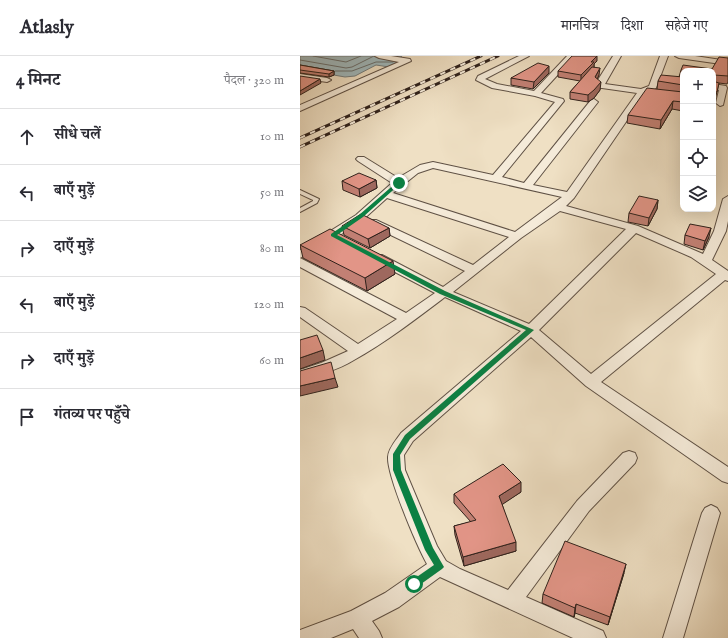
<!DOCTYPE html>
<html lang="hi">
<meta charset="utf-8">
<style>
:root{--surface:#fff;--page:#f7f7f7;--text:#2b2b33;--muted:#7c7c81;--line:#e1e1e2}
body{margin:0;font-family:"IM FELL English","Noto Serif Devanagari",serif;background:var(--page);color:var(--text)}
.controls{position:absolute;right:12px;top:12px;display:grid;overflow:hidden;border-radius:8px;box-shadow:0 4px 16px #0002}
.controls button{width:36px;height:36px;display:grid;place-items:center;padding:0;border:0;border-bottom:1px solid var(--line);background:var(--surface);color:var(--text);font:20px sans-serif}
.stop{position:absolute;width:12px;height:12px;margin:-9px;border:3px solid #0b8043;border-radius:50%;background:#fff}
.stop.end{background:#0b8043;border-color:#fff;box-shadow:0 1px 4px #0008}
.list{margin:0;padding:0;list-style:none}
h2{display:flex;justify-content:space-between;align-items:center;height:52px;margin:0;padding:0 16px;font-size:17px}
h2 small{font-size:13px;font-weight:400;color:var(--muted)}
.list li{display:grid;grid-template-columns:26px 1fr auto;gap:12px;align-items:center;box-sizing:border-box;height:56px;padding:0 16px;border-top:1px solid var(--line)}
.list b{display:block;font-size:15px;white-space:nowrap}
.list em{font-size:13px;font-style:normal;color:var(--muted)}
.icon{flex:none;width:22px;height:22px;fill:none;stroke:currentColor;stroke-width:2;stroke-linecap:round;stroke-linejoin:round}
.map{position:relative;flex:none;width:428px;height:582px;overflow:hidden}
header{display:flex;align-items:center;gap:24px;box-sizing:border-box;height:56px;padding:0 20px;background:var(--surface);border-bottom:1px solid var(--line)}
header strong{font-size:19px}
nav{display:flex;gap:22px;margin-inline-start:auto;font-size:14px}
main{display:flex}
aside{flex:1;background:var(--surface)}
.map>svg:first-child{display:block}
</style>
<header>
<strong>Atlasly</strong>
<nav><a>मानचित्र</a><a>दिशा</a><a>सहेजे गए</a></nav>
</header>
<main>
<aside>
<h2>4 मिनट<small>पैदल · 320 m</small></h2>
<ul class="list">
<li><svg class="icon" aria-label="ahead" viewBox="0 0 24 24"><path d="M12 20V5M6 11l6-6 6 6"/></svg><div><b>सीधे चलें</b></div><em>10 m</em></li>
<li><svg class="icon" aria-label="left" viewBox="0 0 24 24"><path d="M17 20v-9H6M10 6l-5 5 5 5"/></svg><div><b>बाएँ मुड़ें</b></div><em>50 m</em></li>
<li><svg class="icon" aria-label="right" viewBox="0 0 24 24"><path d="M7 20v-9h11M14 6l5 5-5 5"/></svg><div><b>दाएँ मुड़ें</b></div><em>80 m</em></li>
<li><svg class="icon" aria-label="left" viewBox="0 0 24 24"><path d="M17 20v-9H6M10 6l-5 5 5 5"/></svg><div><b>बाएँ मुड़ें</b></div><em>120 m</em></li>
<li><svg class="icon" aria-label="right" viewBox="0 0 24 24"><path d="M7 20v-9h11M14 6l5 5-5 5"/></svg><div><b>दाएँ मुड़ें</b></div><em>60 m</em></li>
<li><svg class="icon" aria-label="arrive" viewBox="0 0 24 24"><path d="M6 21V4h12l-3 4 3 4H6"/></svg><div><b>गंतव्य पर पहुँचे</b></div></li>
</ul>
</aside>
<div class="map">
<svg width="428" height="582" viewBox="0 0 428 582">
<rect width="100%" height="100%" fill="#efe0c4"/>
<filter id="stains"><feTurbulence type="fractalNoise" baseFrequency=".005" numOctaves="4"/><feColorMatrix values="0 0 0 0 .2 0 0 0 0 .09 0 0 0 0 .02 0 0 0 .5 -.17"/></filter>
<radialGradient id="worn" r=".72"><stop offset=".6" stop-color="#630" stop-opacity="0"/><stop offset="1" stop-color="#630" stop-opacity=".3"/></radialGradient>
<path fill="#a0babf" stroke="#737d7d" d="M0 0H101L105 5 89 11 76 9 55 20 45 21 0 13Z"/>
<g fill="none" stroke-linecap="round" stroke-linejoin="round">
<path stroke="#686e6d" stroke-width="1" d="M13 0 46 6 61 0
M0 4 46 12 52 11 74 0
M35 15H52L76 6H93"/>
<g stroke="#5f5145" stroke-width="2">
<path id="service" d="M0 134 19 143 17 147 0 156V152L13 145V144L0 138Z"/>
</g>
<g stroke="#5f5145" stroke-width="2">
<path id="minor" d="M75 0H91L110 3 111 5 0 55V49L99 6 79 2Z
M219 0H229L185 23 197 28 234 35 267 0H275L241 37 263 43 264 45 202 121 224 127 291 44 294 43 298 46 233 129 267 136 337 37 302 32H299L296 27 313 0H321L305 28 341 33 349 30 360 0H368L356 32 353 34 383 39V43L345 38 274 142 266 150 338 170 403 198 414 175 423 143 428 140V165L426 175 412 204 428 215V225L425 224 301 326 428 411V427L422 425 286 330 231 281 113 385 104 399 105 414 137 490 146 505 160 513 208 534 277 445 323 397 329 395 335 397 337 402 335 407 289 455 226 541 303 575 306 582H273L140 521 99 551 72 565 79 575 82 582H59L53 573 31 582H0V574L51 555 85 537 127 508C117 490 87 420 88 401 88 393 97 383 101 377L221 275 145 241C116 263 86 286 54 304 38 314 18 319 0 324V314L21 307 48 295 0 261V251L5 252 58 288 97 263 0 211V194L56 159 92 127 58 105 56 103 58 101H64L98 122 120 109 133 106 193 119 255 46 235 40 192 32 176 24 178 20ZM133 112 262 141 215 176 93 137 118 117ZM87 142 209 181 173 209 76 164H68L66 166 68 168 165 215 143 231 82 199H74L72 202 74 205 135 237 106 257 0 202 57 169ZM260 155 326 173 229 268 153 236 221 182ZM336 177 391 201 416 218 291 318 239 274Z
M375 0H395L428 5V9L379 2Z
M0 18 27 22 31 24 27 26 0 22Z
M413 28 426 30 427 32 423 49 420 50 416 47 419 34 413 32Z
M411 449 417 452 420 457 383 582H363L402 457 405 452Z"/>
</g>
<use href="#service" fill="#f5ebd9" fill-rule="evenodd"/>
<use href="#minor" fill="#f5ebd9" fill-rule="evenodd"/>
<g stroke="#2f211b" stroke-width="3">
<path id="rail" d="M0 82 181 0
M0 91 198 0"/>
</g>
<use href="#rail" stroke="#f5ebd9" stroke-width="2" stroke-dasharray="5.5" stroke-linecap="butt"/>
</g>
<path fill="#c28074" stroke="#2f211b" d="M428 2V26L427 28 419 27 415 44 413 43V15H383V55L372 53 360 73 327 67 328 59 357 33 358 25 379 21 381 14 412 13Z
M297 5 294 8V11L299 19 297 23 300 34 294 42 288 46 270 43V36L280 25 258 21V15Z
M0 9 34 15V19L29 21 0 17Z
M249 17 233 33 211 29V22Z
M76 124 77 132 60 141 43 134 42 125Z
M358 144 357 153 348 170 328 166 329 157Z
M42 170 89 172 90 180 70 192 44 179Z
M385 179 409 181 403 194 384 188Z
M0 189 95 218 67 235 3 202Z
M221 436 202 448 216 495 164 510 155 479 154 470 171 466 154 447V438Z
M324 517 308 569 275 557 274 561 242 547 243 538Z"/>
<path fill="#9e685e" stroke="#2f211b" d="M297 0V5L294 8V12L281 25V19L291 6Z
M249 10V17L233 33 234 26Z
M300 12 299 19 295 28V21Z
M34 15V19L29 21V18Z
M20 23 21 27 0 39V35Z
M301 26 300 34 294 42 288 46V39Z
M373 45 372 53 360 73 361 64Z
M76 124 77 132 60 141 59 133Z
M358 144 357 153 348 170 349 162Z
M89 172 90 180 70 192 68 183Z
M411 172 409 181 403 194 405 185Z
M93 205 95 218 67 235 65 222Z
M23 294 25 304 0 313V302Z
M35 322 38 331 0 340V330Z
M221 426V436L200 450 199 440Z
M216 486V495L164 510 163 501Z
M326 508 324 517 308 569 310 561Z
M276 548 275 557 274 561 275 552Z"/>
<path fill="#e29587" stroke="#2f211b" d="M272 0H297L291 6H294L281 19 258 15Z
M419 1 428 2V20L414 19 413 25 419 27 417 36 413 35V15H385L381 14 383 9 412 13Z
M238 7 249 10 234 26 211 22Z
M0 9 34 15 29 18 0 14Z
M292 11 300 12 295 21 301 26 294 34 288 39 270 36Z
M361 19 383 21V29L358 25Z
M0 20 20 23 0 35Z
M347 32 383 36V46L373 45 361 64 328 59Z
M59 117 76 124 59 133 42 125Z
M339 140 358 144 349 162 329 157Z
M61 158 89 172 68 183 42 170Z
M390 168 411 172 405 185 385 179Z
M30 173 93 205 65 222 0 189Z
M17 279 23 294 0 302V284Z
M31 306 35 322 0 330V315Z
M203 408 221 426 199 440 216 486 163 501 154 470 176 464 154 438Z
M265 485 326 508 310 561 276 548 275 552 243 538Z"/>
<path fill="#0b8043" d="M97 126 101 127 63 161 37 179 145 235 234 274 110 383 100 399 101 414 133 492 144 511 142 513 114 533 111 531 110 528 111 525 134 509 125 494 93 414V398L105 379 226 274 140 238 31 180V178L59 159Z"/>
<rect width="100%" height="100%" filter="url(#stains)"/>
<rect width="100%" height="100%" fill="url(#worn)"/>
</svg>
<div class="controls">
<button>+</button>
<button>−</button>
<button><svg class="icon" aria-label="locate" viewBox="0 0 24 24"><circle cx="12" cy="12" r="6"/><path d="M12 2v4M12 18v4M2 12h4M18 12h4"/></svg></button>
<button><svg class="icon" aria-label="layers" viewBox="0 0 24 24"><path d="M12 4l9 5-9 5-9-5zM3 14l9 5 9-5"/></svg></button>
</div>
<div class="stop" style="left:114px;top:528px"></div>
<div class="stop end" style="left:99px;top:127px"></div>
</div>
</main>
